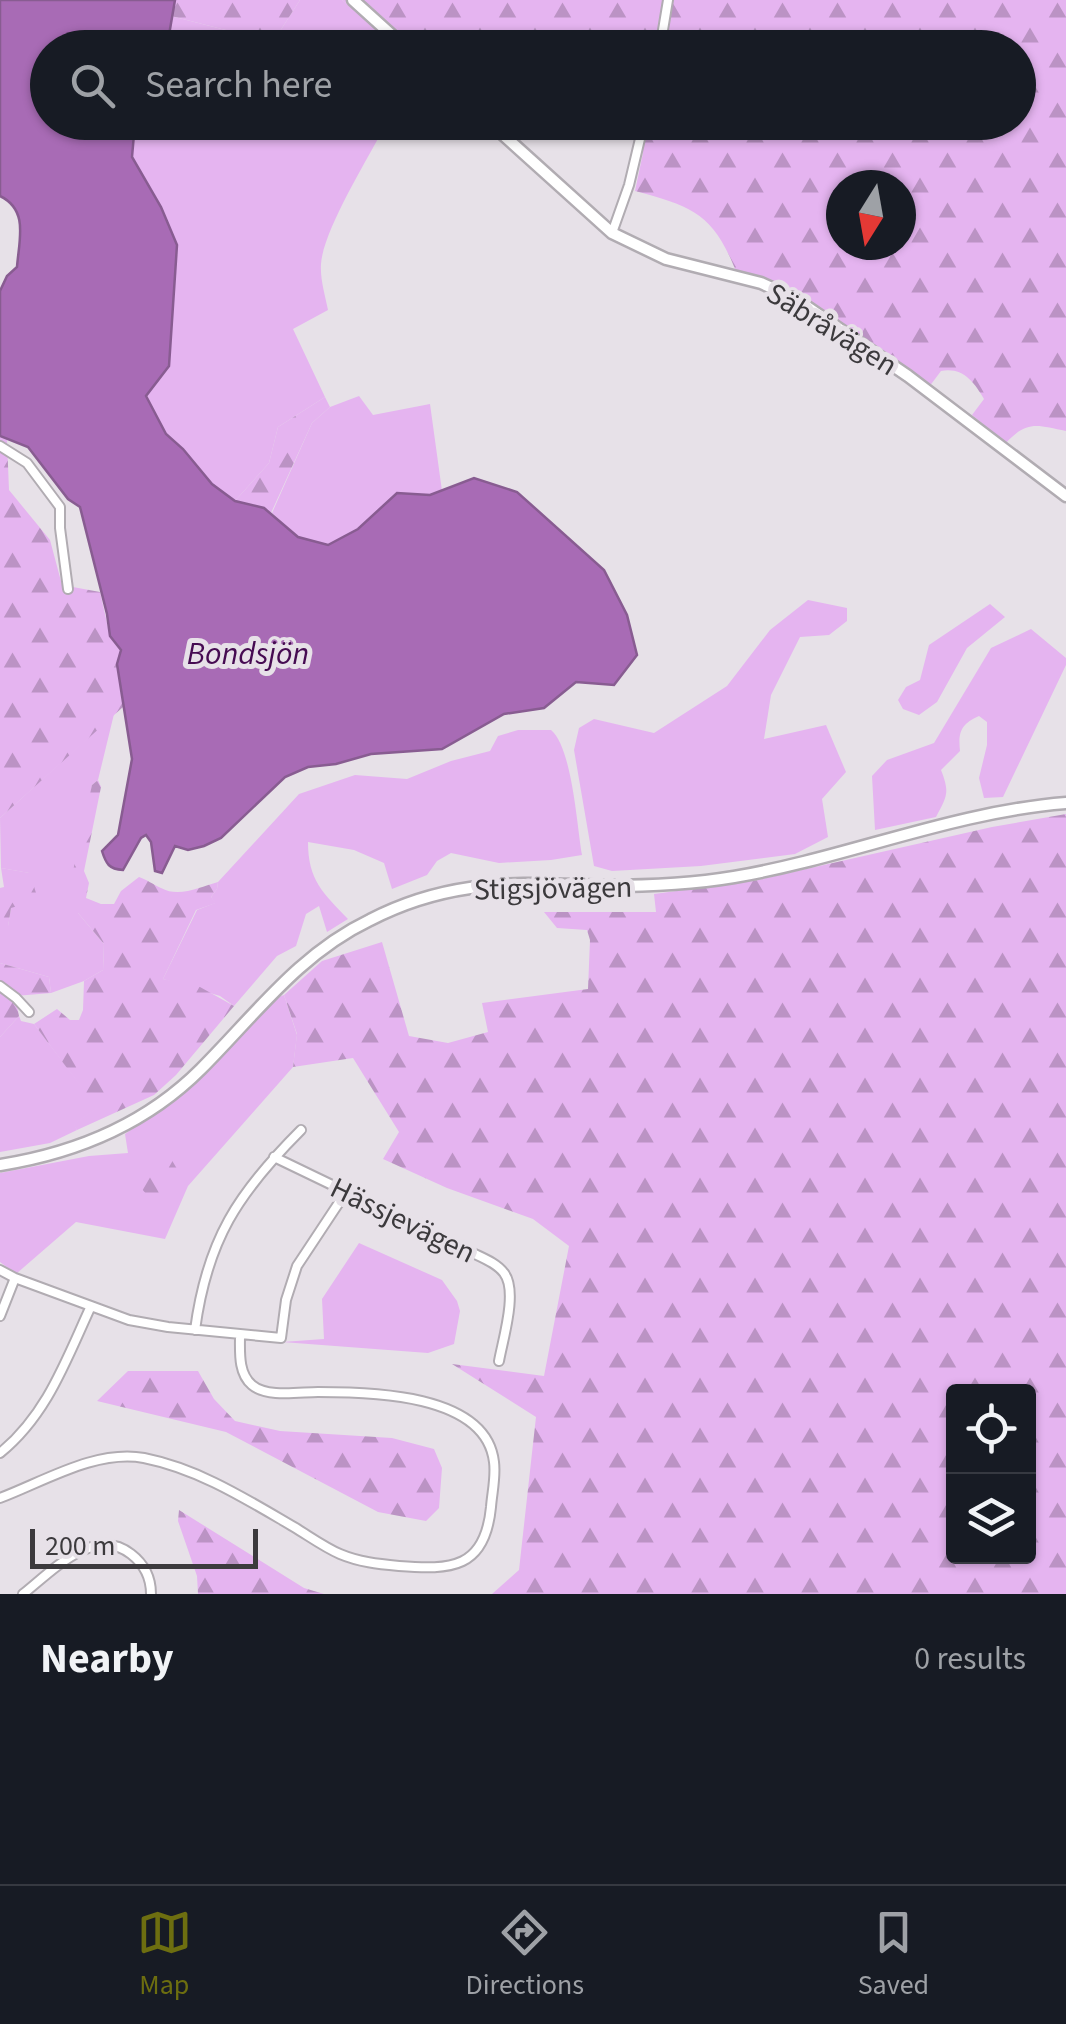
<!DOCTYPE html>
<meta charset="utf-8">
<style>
:root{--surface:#171b24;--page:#242831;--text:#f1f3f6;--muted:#9ea1a6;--line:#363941;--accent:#6d6e10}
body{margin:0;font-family:"Source Sans 3",sans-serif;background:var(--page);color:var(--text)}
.controls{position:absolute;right:30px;bottom:30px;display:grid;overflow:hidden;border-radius:10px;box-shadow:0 2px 8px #0004}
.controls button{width:90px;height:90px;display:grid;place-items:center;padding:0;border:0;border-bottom:2px solid var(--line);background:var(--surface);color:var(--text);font:50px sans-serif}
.compass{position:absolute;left:826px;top:170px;width:90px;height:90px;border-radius:50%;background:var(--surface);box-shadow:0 2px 8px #0004;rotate:191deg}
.scale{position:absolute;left:30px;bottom:25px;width:228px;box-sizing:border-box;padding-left:10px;border:5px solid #3c3a3d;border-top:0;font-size:28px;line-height:35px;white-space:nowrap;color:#3c3a3d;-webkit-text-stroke:8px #e7e1e8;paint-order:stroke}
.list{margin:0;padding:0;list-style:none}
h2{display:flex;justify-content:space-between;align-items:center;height:130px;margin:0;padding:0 40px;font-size:42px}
h2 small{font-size:32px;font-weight:400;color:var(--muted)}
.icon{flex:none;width:55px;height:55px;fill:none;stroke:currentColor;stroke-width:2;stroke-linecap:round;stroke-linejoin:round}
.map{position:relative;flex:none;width:1066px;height:1594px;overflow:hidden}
.search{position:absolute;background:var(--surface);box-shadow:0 2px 8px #0004;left:30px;right:30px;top:30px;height:110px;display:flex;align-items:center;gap:25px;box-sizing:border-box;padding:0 35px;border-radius:55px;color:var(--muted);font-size:38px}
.sheet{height:290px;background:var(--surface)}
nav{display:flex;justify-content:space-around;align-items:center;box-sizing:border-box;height:140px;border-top:2px solid var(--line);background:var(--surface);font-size:28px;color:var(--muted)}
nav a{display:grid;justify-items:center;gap:5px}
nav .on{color:var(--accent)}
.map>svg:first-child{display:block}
</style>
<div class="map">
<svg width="1066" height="1594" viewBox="0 0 1066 1594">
<defs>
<pattern id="forest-firs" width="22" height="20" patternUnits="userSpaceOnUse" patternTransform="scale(2.5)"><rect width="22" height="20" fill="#e5b4f0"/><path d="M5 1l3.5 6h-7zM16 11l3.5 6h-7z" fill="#bb93c4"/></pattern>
</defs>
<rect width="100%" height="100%" fill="#e7e1e8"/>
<path fill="#e5b4f0" d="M300 0H342L400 48H153L169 35 171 16 273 42Z
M135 123H365L380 135C364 165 323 232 321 264 320 279 325 295 328 310L293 329 325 397 278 427 269 463 235 501 212 484 183 449 166 434 146 396 161 207 132 157Z
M359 396 373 415 430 404 442 491 430 495 397 493 358 529 328 545 298 537 272 513 312 423 330 407Z
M808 600 847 608V621L829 635 800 637 771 695 764 739 826 725 846 772 822 799 828 837 795 854 701 866 612 871 594 866 574 750 579 728 594 719 654 733 727 686 770 630Z
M990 604 1005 617 967 648 937 702 919 715 903 709 898 700 906 687 920 680 929 645Z
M1031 629 1066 658V665L1003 797 984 798 979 778 987 745V722L979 716C961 724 958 732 960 751L941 770C950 793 947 796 936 817L875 830 872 776 887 760 934 743 991 648Z
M114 714 98 780 92 785 78 913 104 944 103 970 84 981 51 993 49 977 0 963V927L8 926 11 908 29 873 1 868 0 818Z
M518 730H551C572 747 577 826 582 855L551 860 499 863 451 853 437 861 427 875 392 889 384 863 354 850 308 842C308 880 323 893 348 919L327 932 319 906 306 914 296 946 277 956 234 1006 220 996 163 979 197 910 215 903 211 897 217 889 218 882 299 794 355 775 407 779 451 761 490 751 498 736Z
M284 995 297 1035 293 1067 188 1186 165 1239 76 1222 16 1274 0 1262V1173L89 1156 128 1153 125 1134 166 1105 270 1000Z
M19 1016 21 1021 34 1024 98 1108 74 1124 77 1130 50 1143 0 1152V1037Z
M359 1243 442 1280 457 1301 460 1311 454 1344 428 1353 282 1342 324 1339 322 1299Z"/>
<path fill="url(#forest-firs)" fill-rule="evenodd" d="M175 0H300L273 42 171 16Z
M342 0H1066V431C1037 425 1027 420 1006 443L972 415 984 399C974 382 963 367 941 371L929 387 809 301 778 287 737 274C714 214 694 207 635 191L643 153 642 123 1018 122V48L400 47ZM841 185H901V245H841Z
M325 397 330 407 312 423 271 513 264 508 235 501 269 463 278 427Z
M0 436 7 440 9 490 50 540 62 585 100 592 110 636 121 650 117 665 123 707 0 818Z
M98 780 101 787 84 871 89 883 86 898 101 904H114L121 891 139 877C148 880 152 884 161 888 179 898 200 887 218 882L217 889 211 897 216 903 196 910 163 979 200 987 234 1006 176 1075 154 1095 77 1130 73 1124 97 1108 34 1024 57 1009 70 1020H79L83 1010 84 981 103 970 104 944 78 913 71 880 92 785Z
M1066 814V1594H492L519 1570 536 1417 452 1364 544 1376 569 1246 533 1219 447 1188 383 1159 399 1132 353 1058 293 1067 297 1034 284 995 322 961 382 942 409 1036 448 1043 488 1032 482 1003 588 989 590 940 587 930 557 928 544 912H656L654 894 758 880 992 827ZM954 1392H1028V1556H954Z
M1 868 30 873 36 893 24 904 11 908 8 927H0V888L4 887Z
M0 963 49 977 51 993 15 996 19 1016 0 1037Z
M170 1157 183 1179 172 1201 165 1206 153 1202 136 1182 137 1177Z
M128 1371H198L214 1399 235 1421 280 1431 392 1438 434 1449 442 1468 439 1508 426 1521 378 1512 226 1432 97 1401Z
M179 1510 304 1588 324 1594H198L197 1576 178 1521Z"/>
<path fill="#a86bb5" stroke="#885c91" stroke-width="2.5" d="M0 0H175L169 35 153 47 48 48V122L135 123 132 157 161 207 177 245 169 366 146 396 166 434 183 449 212 484 235 501 264 508 298 537 328 545 358 529 397 493 430 495 474 478 517 492 604 570 627 615 637 655 614 685 576 682 544 708 504 714 442 749 371 754 336 764 308 767 285 777 221 838 204 846 188 850 175 846 162 873 155 871 151 842 146 835 141 838 123 870C109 869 106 864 102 851L118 835 132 759 117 664 121 650 110 636 107 614 80 507 68 499 28 447 0 436V291L7 276 17 267C19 240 29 210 0 196Z"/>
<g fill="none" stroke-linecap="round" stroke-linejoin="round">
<g stroke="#b1acb2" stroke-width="12">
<path id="minor" d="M660 48 668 0
M612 233 629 185 644 122
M0 446 27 463 60 507V528L68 589
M0 986 16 998 29 1012
M274 1157 469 1251C480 1257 496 1262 504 1273 518 1291 503 1339 499 1361
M0 1270 15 1278 129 1320 168 1327 281 1338 286 1300 297 1266 346 1192
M0 1316 15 1278
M195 1330C207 1240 238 1193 301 1130
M0 1453C47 1415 66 1360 91 1306
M0 1498C43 1482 96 1449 144 1458 199 1469 246 1499 294 1527 309 1536 324 1547 340 1554 359 1562 378 1564 399 1566 451 1570 485 1569 491 1507 492 1493 496 1477 494 1462 486 1393 369 1392 318 1392 300 1392 267 1398 252 1385 238 1373 240 1352 240 1335
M23 1594C51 1572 94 1525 131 1554 144 1564 151 1577 151 1594"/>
</g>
<g stroke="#b1acb2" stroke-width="15">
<path id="secondary" d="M353 0 406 48
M489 122 612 233 666 259 761 283 794 298 908 376 1066 496
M0 1165C76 1153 146 1124 201 1069 255 1015 299 954 370 920 401 904 435 893 470 888 515 881 561 885 606 886 649 886 692 884 734 877 846 858 952 812 1066 803"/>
</g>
<use href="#minor" stroke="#fff" stroke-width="8"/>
<use href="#secondary" stroke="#fff" stroke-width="10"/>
</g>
<g text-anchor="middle" stroke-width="10" stroke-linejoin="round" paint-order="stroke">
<g font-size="30" fill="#3c3a3d" stroke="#e7e1e8">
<text transform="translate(832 329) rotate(32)" y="10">Säbråvägen</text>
<text transform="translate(553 888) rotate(-1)" y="10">Stigsjövägen</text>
<text transform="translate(403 1220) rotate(26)" y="10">Hässjevägen</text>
</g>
<g font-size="32" font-style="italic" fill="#460b52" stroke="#e7e1e8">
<text x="248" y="664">Bondsjön</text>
</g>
</g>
</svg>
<div class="controls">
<button><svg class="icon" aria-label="locate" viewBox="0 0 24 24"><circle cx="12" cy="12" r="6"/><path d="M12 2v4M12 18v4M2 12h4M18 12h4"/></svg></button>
<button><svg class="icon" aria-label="layers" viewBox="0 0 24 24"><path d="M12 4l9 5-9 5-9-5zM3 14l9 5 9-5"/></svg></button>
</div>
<svg class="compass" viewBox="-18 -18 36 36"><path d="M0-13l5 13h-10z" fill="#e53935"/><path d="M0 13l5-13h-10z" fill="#9ea1a6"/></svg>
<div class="scale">200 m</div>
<div class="search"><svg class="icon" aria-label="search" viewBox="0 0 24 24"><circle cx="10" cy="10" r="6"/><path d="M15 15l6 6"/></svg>Search here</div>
</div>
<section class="sheet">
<h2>Nearby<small>0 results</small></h2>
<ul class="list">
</ul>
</section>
<nav>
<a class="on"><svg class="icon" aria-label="map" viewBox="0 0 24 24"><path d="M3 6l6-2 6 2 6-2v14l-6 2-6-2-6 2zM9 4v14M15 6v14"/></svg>Map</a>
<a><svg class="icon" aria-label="directions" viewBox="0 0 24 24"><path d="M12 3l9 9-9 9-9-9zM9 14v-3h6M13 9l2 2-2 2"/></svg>Directions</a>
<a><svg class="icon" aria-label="saved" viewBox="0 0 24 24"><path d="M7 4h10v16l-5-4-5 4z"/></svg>Saved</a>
</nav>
